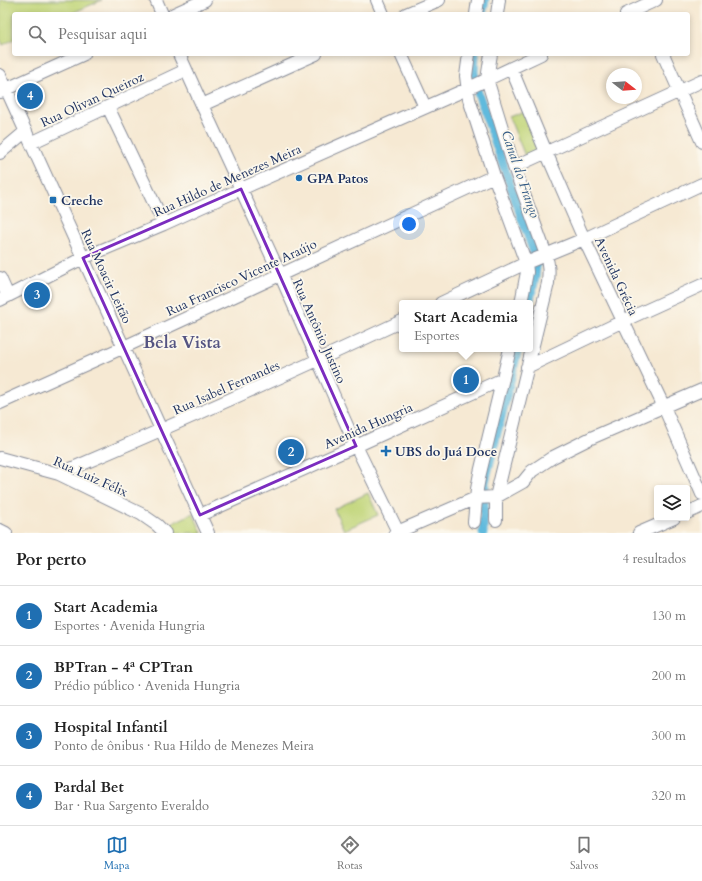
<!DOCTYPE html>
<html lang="pt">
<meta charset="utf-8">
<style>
:root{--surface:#fff;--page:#f6f6f6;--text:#222;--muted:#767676;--line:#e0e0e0;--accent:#1f6fb2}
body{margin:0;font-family:Cardo,serif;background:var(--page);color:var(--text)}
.controls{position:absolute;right:12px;bottom:12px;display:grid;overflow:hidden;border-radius:4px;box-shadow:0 2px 6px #0003}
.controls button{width:36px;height:36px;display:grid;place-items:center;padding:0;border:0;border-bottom:1px solid var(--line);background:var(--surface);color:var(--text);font:20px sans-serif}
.compass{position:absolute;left:606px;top:68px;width:36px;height:36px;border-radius:50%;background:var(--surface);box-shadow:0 2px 6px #0003;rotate:107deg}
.you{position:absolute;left:409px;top:224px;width:14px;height:14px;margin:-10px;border:3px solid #fff;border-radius:50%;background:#1a73e8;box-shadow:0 0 0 6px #1a73e833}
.badge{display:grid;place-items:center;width:26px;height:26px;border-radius:50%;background:var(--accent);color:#fff;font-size:13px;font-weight:700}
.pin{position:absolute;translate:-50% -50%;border:2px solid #fff;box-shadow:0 1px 4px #0006}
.popup{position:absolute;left:399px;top:300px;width:134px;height:52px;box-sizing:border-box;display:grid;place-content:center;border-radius:4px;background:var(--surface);filter:drop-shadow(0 1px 3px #0005);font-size:13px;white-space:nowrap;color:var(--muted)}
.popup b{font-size:15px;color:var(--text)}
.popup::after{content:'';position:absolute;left:50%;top:100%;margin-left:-8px;border:8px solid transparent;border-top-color:var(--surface)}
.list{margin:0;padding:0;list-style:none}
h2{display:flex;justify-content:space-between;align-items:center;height:52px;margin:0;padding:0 16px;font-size:17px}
h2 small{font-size:13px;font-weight:400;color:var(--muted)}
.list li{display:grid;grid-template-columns:26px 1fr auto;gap:12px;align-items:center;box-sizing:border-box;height:60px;padding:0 16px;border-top:1px solid var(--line)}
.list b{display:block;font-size:15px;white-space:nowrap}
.list p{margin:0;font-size:13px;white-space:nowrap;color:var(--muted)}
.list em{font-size:13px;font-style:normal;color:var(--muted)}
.icon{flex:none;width:22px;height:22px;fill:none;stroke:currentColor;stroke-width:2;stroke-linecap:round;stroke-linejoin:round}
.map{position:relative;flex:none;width:702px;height:533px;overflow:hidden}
.search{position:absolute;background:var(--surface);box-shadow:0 2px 6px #0003;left:12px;right:12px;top:12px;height:44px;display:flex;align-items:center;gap:10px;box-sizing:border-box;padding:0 14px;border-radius:4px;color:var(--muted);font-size:15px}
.sheet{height:292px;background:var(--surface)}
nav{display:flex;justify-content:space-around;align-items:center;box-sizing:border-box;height:56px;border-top:1px solid var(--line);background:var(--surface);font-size:11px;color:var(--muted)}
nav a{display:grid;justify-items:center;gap:2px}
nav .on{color:var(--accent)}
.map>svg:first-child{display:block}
</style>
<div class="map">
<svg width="702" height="533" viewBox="0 0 702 533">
<rect width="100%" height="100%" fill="#fbf7ec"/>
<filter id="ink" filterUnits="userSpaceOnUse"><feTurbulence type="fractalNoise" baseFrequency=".025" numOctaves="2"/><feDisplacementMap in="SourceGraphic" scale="8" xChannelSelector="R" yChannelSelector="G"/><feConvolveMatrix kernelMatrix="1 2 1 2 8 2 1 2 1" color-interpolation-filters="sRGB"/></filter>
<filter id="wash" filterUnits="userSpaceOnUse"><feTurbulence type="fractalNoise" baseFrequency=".012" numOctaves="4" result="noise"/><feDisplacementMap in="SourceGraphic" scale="16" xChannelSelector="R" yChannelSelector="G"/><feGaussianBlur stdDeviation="0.9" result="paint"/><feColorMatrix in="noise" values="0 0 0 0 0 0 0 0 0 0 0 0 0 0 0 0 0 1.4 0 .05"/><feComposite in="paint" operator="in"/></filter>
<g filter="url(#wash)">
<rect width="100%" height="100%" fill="#f6e9d3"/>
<path fill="#c1d579" stroke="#6e826c" d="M0 0H102L70 14H14V39L3 45 0 39Z
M524 111 540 150 525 156 509 117Z
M368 493 378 515 344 530 334 509Z
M193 513 202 533H175L169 525Z"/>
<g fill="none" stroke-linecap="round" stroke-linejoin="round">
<path stroke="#60badd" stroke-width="9" d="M482 14 485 0
M475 54 474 72 478 93 535 256C538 272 533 287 529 303
M483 533 485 482 518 349"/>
</g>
</g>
<g filter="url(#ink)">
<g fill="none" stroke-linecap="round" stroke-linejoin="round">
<g stroke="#888c98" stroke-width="14">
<path id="minor" d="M156 0 162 14
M377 0 383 14
M174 14 205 0
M406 14 439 0
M476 14 478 0
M497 14 499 0
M626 14 656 0
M179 54 202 105 241 189 280 274 356 446 398 532
M401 54 425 107
M469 54 466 76 469 99 494 176 526 263 527 272 521 303
M491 54 487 79 514 167 546 255C549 266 549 272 548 283L496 497V520
M663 54 702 142
M511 68 546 152 584 239 664 407 702 494
M0 75 208 533
M0 92 84 54
M202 105 316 54
M108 107 164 224
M31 143 186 70
M0 153 26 131
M514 167 702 81
M0 278 8 296
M0 300 83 258 164 224 241 189 467 89 541 54
M441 303 526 263 584 239 702 184
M527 367 623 321 702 285
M0 403 124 347 494 176
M0 458 59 474 141 514 157 525 165 533
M59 474C174 425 289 374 402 321
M687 513 702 506
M200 515 356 446 503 379
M474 522 477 489 480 473 510 349
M0 530 6 533
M395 533 476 498 496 497 523 482 532 471 553 457 591 438 702 390
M639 533 674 518"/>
</g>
<use href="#minor" stroke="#fff" stroke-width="12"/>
</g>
</g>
<path fill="none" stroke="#7b2cbf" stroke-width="3" stroke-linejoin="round" d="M241 189 356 446 200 515 83 258Z"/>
<g fill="#1f6fb2" stroke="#fbf7ec" stroke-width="1.5">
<circle cx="299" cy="178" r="4"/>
<rect x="49" y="196" width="8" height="8" rx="2"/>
<path d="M384 445h4v4h4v4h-4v4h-4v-4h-4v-4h4z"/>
</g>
<g text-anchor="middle" stroke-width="3.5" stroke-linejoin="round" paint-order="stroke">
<g font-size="13" fill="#1b2f5e" stroke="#fbf7ec">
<text transform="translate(92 99) rotate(-25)" y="5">Rua Olivan Queiroz</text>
<text transform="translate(227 180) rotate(-24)" y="5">Rua Hildo de Menezes Meira</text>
<text transform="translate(107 276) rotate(65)" y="5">Rua Moacir Leitão</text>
<text transform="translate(617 276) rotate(65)" y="5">Avenida Grécia</text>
<text transform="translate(241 277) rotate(-25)" y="5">Rua Francisco Vicente Araújo</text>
<text transform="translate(320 331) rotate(66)" y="5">Rua Antônio Justino</text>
<text transform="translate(226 387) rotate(-24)" y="5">Rua Isabel Fernandes</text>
<text transform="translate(368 425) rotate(-24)" y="5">Avenida Hungria</text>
<text transform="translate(91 476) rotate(24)" y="5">Rua Luiz Félix</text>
</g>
<g font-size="13" font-weight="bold" fill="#1b2f5e" stroke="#fbf7ec" text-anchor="start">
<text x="307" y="183">GPA Patos</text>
<text x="61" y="205">Creche</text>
<text x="395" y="456">UBS do Juá Doce</text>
</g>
<g font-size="14" font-style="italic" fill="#305984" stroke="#fbf7ec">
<text transform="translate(521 174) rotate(71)" y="5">Canal do Frango</text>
</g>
<g font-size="17" font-weight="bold" fill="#545482" stroke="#fbf7ec">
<text x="182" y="348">Bela Vista</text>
</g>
</g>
</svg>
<div class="controls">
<button><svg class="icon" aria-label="layers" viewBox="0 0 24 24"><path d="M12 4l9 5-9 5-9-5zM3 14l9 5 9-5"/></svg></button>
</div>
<svg class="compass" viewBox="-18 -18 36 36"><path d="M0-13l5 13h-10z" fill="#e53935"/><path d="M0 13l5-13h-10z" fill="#767676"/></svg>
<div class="you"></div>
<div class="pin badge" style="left:466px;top:380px">1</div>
<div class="popup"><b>Start Academia</b>Esportes</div>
<div class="pin badge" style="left:291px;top:452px">2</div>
<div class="pin badge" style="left:37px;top:295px">3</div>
<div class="pin badge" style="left:30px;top:96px">4</div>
<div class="search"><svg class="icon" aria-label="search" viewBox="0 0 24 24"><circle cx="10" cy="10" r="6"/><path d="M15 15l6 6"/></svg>Pesquisar aqui</div>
</div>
<section class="sheet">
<h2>Por perto<small>4 resultados</small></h2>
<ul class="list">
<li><span class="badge">1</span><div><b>Start Academia</b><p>Esportes · Avenida Hungria</p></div><em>130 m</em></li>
<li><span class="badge">2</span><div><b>BPTran - 4ª CPTran</b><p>Prédio público · Avenida Hungria</p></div><em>200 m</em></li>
<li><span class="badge">3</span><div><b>Hospital Infantil</b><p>Ponto de ônibus · Rua Hildo de Menezes Meira</p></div><em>300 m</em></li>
<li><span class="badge">4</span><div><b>Pardal Bet</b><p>Bar · Rua Sargento Everaldo</p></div><em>320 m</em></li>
</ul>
</section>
<nav>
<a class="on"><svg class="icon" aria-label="map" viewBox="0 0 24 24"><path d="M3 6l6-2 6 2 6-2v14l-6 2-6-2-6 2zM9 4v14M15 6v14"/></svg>Mapa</a>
<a><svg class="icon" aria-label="directions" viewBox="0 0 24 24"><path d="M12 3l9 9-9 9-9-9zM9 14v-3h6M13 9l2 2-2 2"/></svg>Rotas</a>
<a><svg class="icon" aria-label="saved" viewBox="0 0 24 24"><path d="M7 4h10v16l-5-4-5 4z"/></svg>Salvos</a>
</nav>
